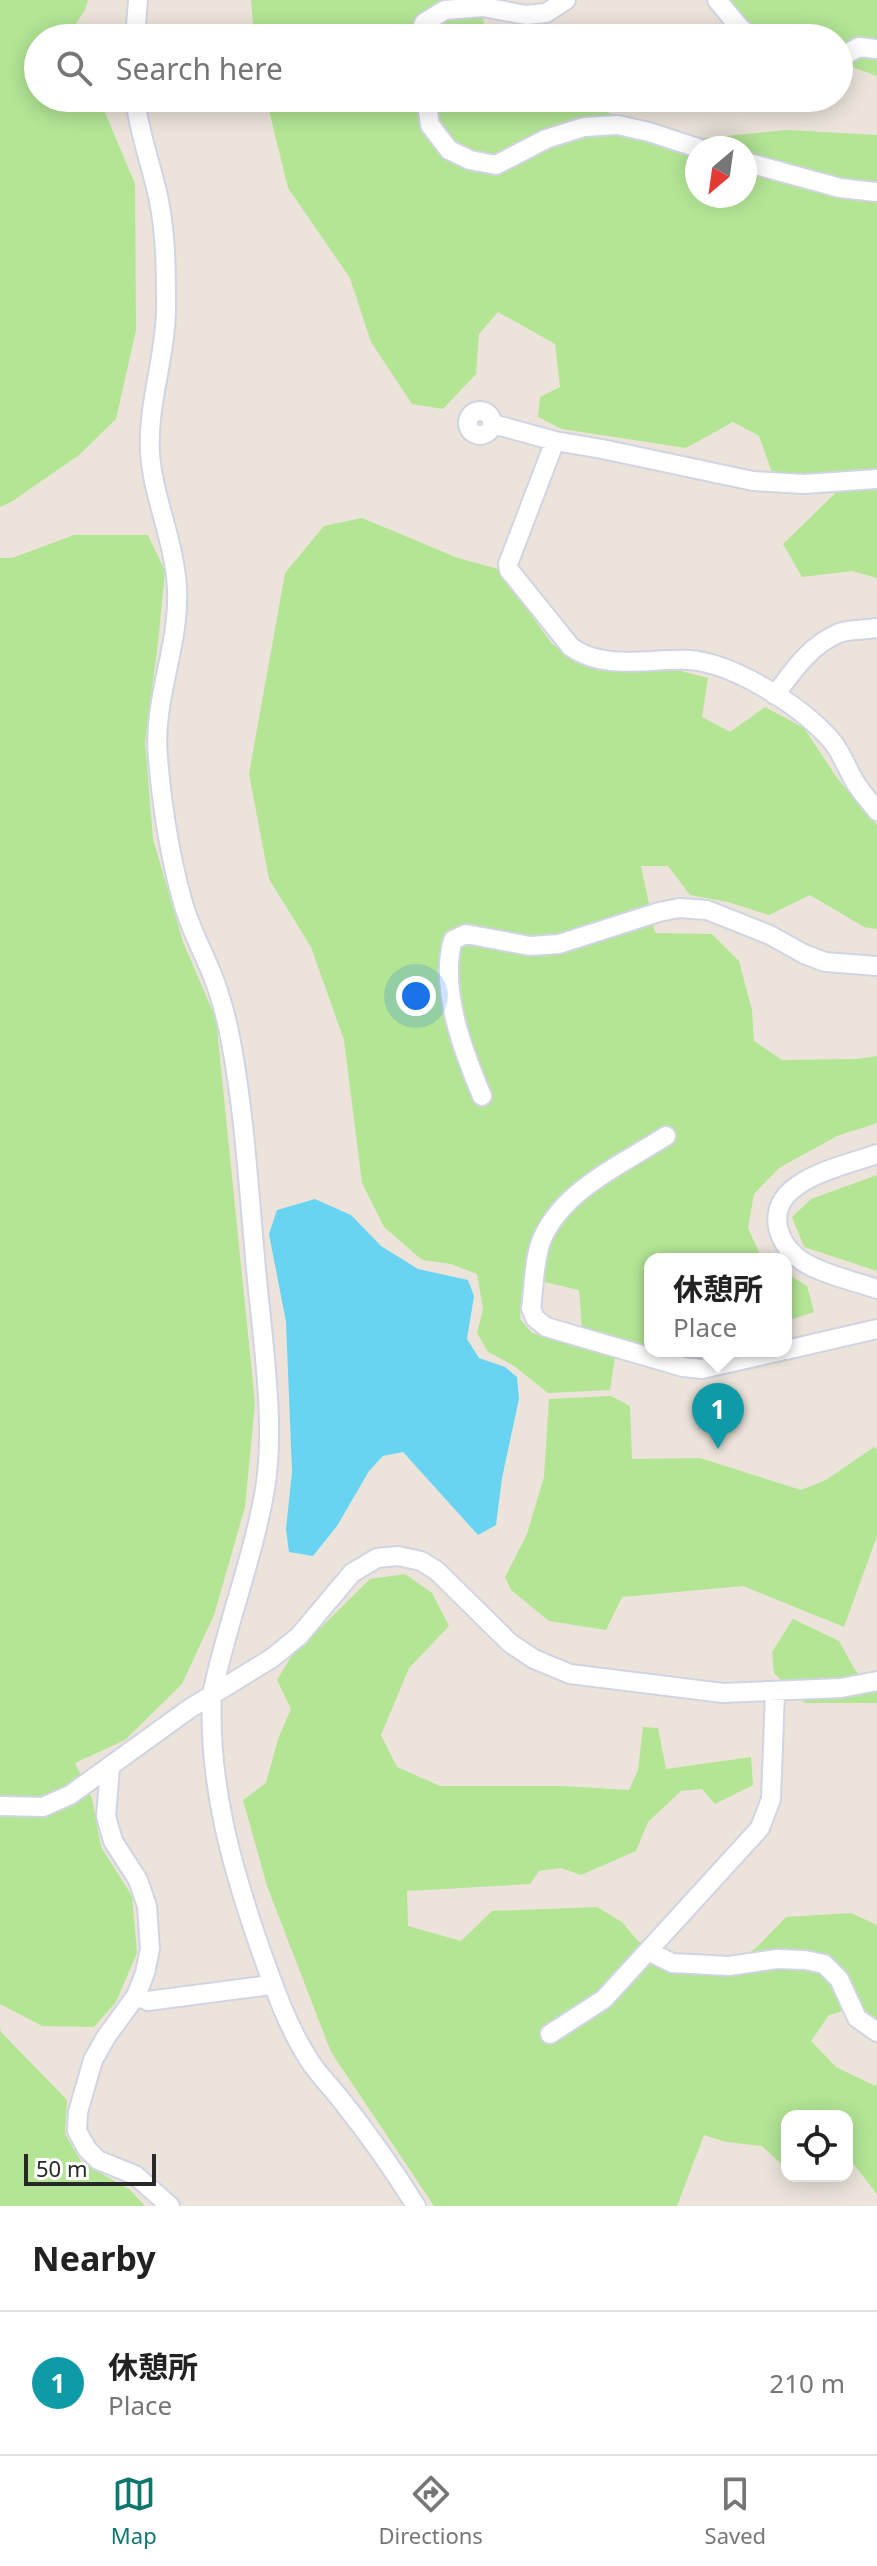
<!DOCTYPE html>
<meta charset="utf-8">
<style>
:root{--surface:#fff;--page:#f2f2f2;--text:#222;--muted:#767676;--line:#e0e0e0;--accent:#0f766e}
body{margin:0;font-family:"Noto Sans","Noto Sans JP",sans-serif;background:var(--page);color:var(--text)}
.controls{position:absolute;right:24px;bottom:24px;display:grid;overflow:hidden;border-radius:16px;box-shadow:0 4px 20px #0003}
.controls button{width:72px;height:72px;display:grid;place-items:center;padding:0;border:0;border-bottom:2px solid var(--line);background:var(--surface);color:var(--text);font:40px sans-serif}
.compass{position:absolute;left:685px;top:136px;width:72px;height:72px;border-radius:50%;background:var(--surface);box-shadow:0 4px 20px #0003;rotate:209deg}
.scale{position:absolute;left:24px;bottom:20px;width:132px;box-sizing:border-box;padding-left:8px;border:4px solid #292929;border-top:0;font-size:22px;line-height:28px;white-space:nowrap;color:#292929;-webkit-text-stroke:6px #fff;paint-order:stroke}
.you{position:absolute;left:416px;top:996px;width:28px;height:28px;margin:-20px;border:6px solid #fff;border-radius:50%;background:#1a73e8;box-shadow:0 0 0 12px #1a73e833}
.badge{display:grid;place-items:center;width:52px;height:52px;border-radius:50%;background:var(--accent);color:#fff;font-size:26px;font-weight:700}
.pin{position:absolute;translate:-50% -66px;filter:drop-shadow(0 2px 4px #0008)}
.pin::after{content:'';position:absolute;top:42px;width:28px;height:24px;background:inherit;clip-path:polygon(0 0,100% 0,50% 100%)}
.popup{position:absolute;left:644px;top:1253px;width:148px;height:104px;box-sizing:border-box;display:grid;place-content:center;border-radius:16px;background:var(--surface);filter:drop-shadow(0 2px 6px #0005);font-size:26px;white-space:nowrap;color:var(--muted)}
.popup b{font-size:30px;color:var(--text)}
.popup::after{content:'';position:absolute;left:50%;top:100%;margin-left:-16px;border:16px solid transparent;border-top-color:var(--surface)}
.list{margin:0;padding:0;list-style:none}
h2{display:flex;justify-content:space-between;align-items:center;height:104px;margin:0;padding:0 32px;font-size:34px}
h2 small{font-size:26px;font-weight:400;color:var(--muted)}
.list li{display:grid;grid-template-columns:52px 1fr auto;gap:24px;align-items:center;box-sizing:border-box;height:144px;padding:0 32px;border-top:2px solid var(--line)}
.list b{display:block;font-size:30px;white-space:nowrap}
.list p{margin:0;font-size:26px;white-space:nowrap;color:var(--muted)}
.list em{font-size:26px;font-style:normal;color:var(--muted)}
.icon{flex:none;width:44px;height:44px;fill:none;stroke:currentColor;stroke-width:2;stroke-linecap:round;stroke-linejoin:round}
.map{position:relative;flex:none;width:877px;height:2206px;overflow:hidden}
.search{position:absolute;background:var(--surface);box-shadow:0 4px 20px #0003;left:24px;right:24px;top:24px;height:88px;display:flex;align-items:center;gap:20px;box-sizing:border-box;padding:0 28px;border-radius:44px;color:var(--muted);font-size:30px}
.sheet{height:248px;background:var(--surface)}
nav{display:flex;justify-content:space-around;align-items:center;box-sizing:border-box;height:112px;border-top:2px solid var(--line);background:var(--surface);font-size:22px;color:var(--muted)}
nav a{display:grid;justify-items:center;gap:4px}
nav .on{color:var(--accent)}
.map>svg:first-child{display:block}
</style>
<div class="map">
<svg width="877" height="2206" viewBox="0 0 877 2206">
<rect width="100%" height="100%" fill="#ece4da"/>
<path fill="#b3e595" fill-rule="evenodd" d="M0 0H88L85 10 66 38H38V98H99L135 184 136 330 116 419 79 455 11 502 0 507Z
M251 0H481L484 25 536 38H254Z
M727 0H877V76L839 62V38C785 38 764 44 727 0Z
M266 98H596L597 108 624 119 697 139 786 130 877 135V578L852 571 802 577 783 544 853 476 773 475 759 436 733 422 686 448 562 429 538 417 540 397 560 387 555 344 498 312 479 334 476 374 443 409 412 404 371 342 350 278 288 188ZM697 148H745V196H697Z
M362 518 458 558 498 569 552 644 599 671 661 666 708 678 702 717 730 732 765 707 804 728 837 778 877 825V929L864 927 810 895 769 915 728 902 690 895 668 866H641L655 933 712 934 739 961 752 1010 754 1041 782 1060 857 1059 877 1056V1123L837 1136 779 1168 754 1194 748 1228 762 1259H650V1347L582 1329 579 1290 536 1280 522 1287 520 1319 532 1333 615 1357 610 1390 548 1393 513 1365 488 1352 477 1333 483 1309 477 1274 451 1264 422 1260 384 1227 362 1183 344 1040 311 947 269 879 249 774 285 573 324 526Z
M74 535H148L165 571 158 643 145 742 153 839 183 942 216 1019 255 1403 245 1507 214 1615 182 1684 125 1740 75 1763 92 1798 101 1847 132 1896 137 1953 116 2002 94 2027 42 2026 0 2004V558H12Z
M877 1175V1271L804 1247 792 1217 811 1199Z
M786 1273 807 1286 814 1312 786 1321Z
M611 1396 630 1406 632 1459 700 1458 801 1490 826 1480 874 1447 877 1449V1536L844 1627 743 1586 622 1597 606 1630 549 1621 511 1590 505 1577 527 1534 544 1477 549 1399Z
M405 1574 432 1593 449 1626 409 1668 381 1735 397 1767 440 1786H562L629 1790 638 1770 643 1727 658 1728 666 1769 751 1757 753 1785 715 1804 702 1789 681 1791 648 1822 636 1851 581 1875 561 1868 539 1871 530 1884 407 1891 408 1926 461 1941 492 1911 597 1907 622 1922 637 1940 681 1971H727L757 1947 786 1917 851 1913 877 1925V2023L854 2008 829 2015 811 2041 836 2067 875 2086 877 2083V2194L851 2161 847 2160V2116H787V2169L762 2146 726 2142 704 2135 677 2206H434L331 2052 267 1886 243 1800 266 1783 278 1739 291 1709 277 1680 291 1657 370 1579Z
M793 1619 839 1641 855 1670 872 1688 877 1687V1703H805L774 1673 772 1652Z
M0 2027 1 2032 67 2100 65 2134 82 2163 129 2189 145 2206H0Z"/>
<path fill="#69d4f2" d="M315 1199 351 1215 381 1246 418 1269 468 1280 474 1296 467 1339 479 1358 505 1367 517 1377 519 1399 502 1478 496 1525 478 1535 403 1452 383 1456 369 1471 337 1526 313 1556 289 1552 286 1529 292 1472 286 1322 269 1234 277 1210Z"/>
<g fill="none" stroke-linecap="round" stroke-linejoin="round">
<g stroke="#d0d4e3" stroke-width="22">
<path id="minor" d="M717 0 740 28 753 38
M135 38 138 0
M419 38 424 23 445 10 483 7 526 15 546 13 566 0
M839 58 859 47 877 49
M135 98C139 134 152 166 159 201 166 236 166 272 166 307 166 357 147 404 150 453 153 498 175 542 177 589 180 646 152 701 158 758 162 806 170 857 183 903 192 935 210 963 219 994 224 1009 228 1026 231 1042 245 1116 249 1194 256 1269 262 1336 276 1424 265 1489 253 1559 226 1626 212 1695 208 1784 232 1868 261 1951 275 1990 288 2028 311 2063 320 2076 332 2088 342 2101 369 2135 393 2169 416 2206
M426 98 430 125 449 150 470 160 496 165 546 139 584 127 618 125 649 132 698 148
M745 162 840 188 877 192
M468 423a12 12 0 1 1 24 0a12 12 0 1 1-24 0Z
M493 424 555 441 602 449 753 481 804 484 877 479
M555 441 508 564 509 570 571 647C604 671 651 658 689 660 734 663 801 706 831 740 841 751 847 769 855 782 861 792 870 802 877 811
M775 695C793 671 810 645 839 633 850 629 865 630 877 628
M482 1096C463 1051 439 988 453 940L466 934 530 946 559 944 659 912 679 908 707 910 770 935 804 954 825 962 877 966
M666 1136C622 1164 563 1190 542 1239 534 1257 534 1288 531 1308L535 1318 546 1327 683 1367 702 1369 781 1351
M877 1154C852 1163 819 1170 797 1186 764 1208 776 1247 807 1264 828 1276 855 1281 877 1289
M786 1350 877 1329
M110 1768 106 1816 113 1841 138 1880 147 1906 150 1949 145 1973 136 1996 106 2037 93 2060 78 2112 77 2131 87 2149 98 2160 135 2175 170 2206
M0 1806 43 1807 70 1795 189 1709 272 1658 299 1636 352 1573 377 1558 398 1556 421 1561 437 1571 510 1643 534 1659 570 1674 723 1693 841 1688 877 1681
M648 1951 672 1963 729 1966 777 1959 805 1960 824 1964 839 1979 857 2018 877 2032
M136 1996 148 2001 263 1986 273 1983
M550 2034 604 1999 760 1828 771 1799 775 1692"/>
</g>
<use href="#minor" stroke="#fff" stroke-width="18"/>
</g>
</svg>
<div class="controls">
<button><svg class="icon" aria-label="locate" viewBox="0 0 24 24"><circle cx="12" cy="12" r="6"/><path d="M12 2v4M12 18v4M2 12h4M18 12h4"/></svg></button>
</div>
<svg class="compass" viewBox="-18 -18 36 36"><path d="M0-13l5 13h-10z" fill="#e53935"/><path d="M0 13l5-13h-10z" fill="#767676"/></svg>
<div class="scale">50 m</div>
<div class="you"></div>
<div class="pin badge" style="left:718px;top:1449px;background:#0f9aa8">1</div>
<div class="popup"><b>休憩所</b>Place</div>
<div class="search"><svg class="icon" aria-label="search" viewBox="0 0 24 24"><circle cx="10" cy="10" r="6"/><path d="M15 15l6 6"/></svg>Search here</div>
</div>
<section class="sheet">
<h2>Nearby<small></small></h2>
<ul class="list">
<li><span class="badge" style="background:#0f9aa8">1</span><div><b>休憩所</b><p>Place</p></div><em>210 m</em></li>
</ul>
</section>
<nav>
<a class="on"><svg class="icon" aria-label="map" viewBox="0 0 24 24"><path d="M3 6l6-2 6 2 6-2v14l-6 2-6-2-6 2zM9 4v14M15 6v14"/></svg>Map</a>
<a><svg class="icon" aria-label="directions" viewBox="0 0 24 24"><path d="M12 3l9 9-9 9-9-9zM9 14v-3h6M13 9l2 2-2 2"/></svg>Directions</a>
<a><svg class="icon" aria-label="saved" viewBox="0 0 24 24"><path d="M7 4h10v16l-5-4-5 4z"/></svg>Saved</a>
</nav>
